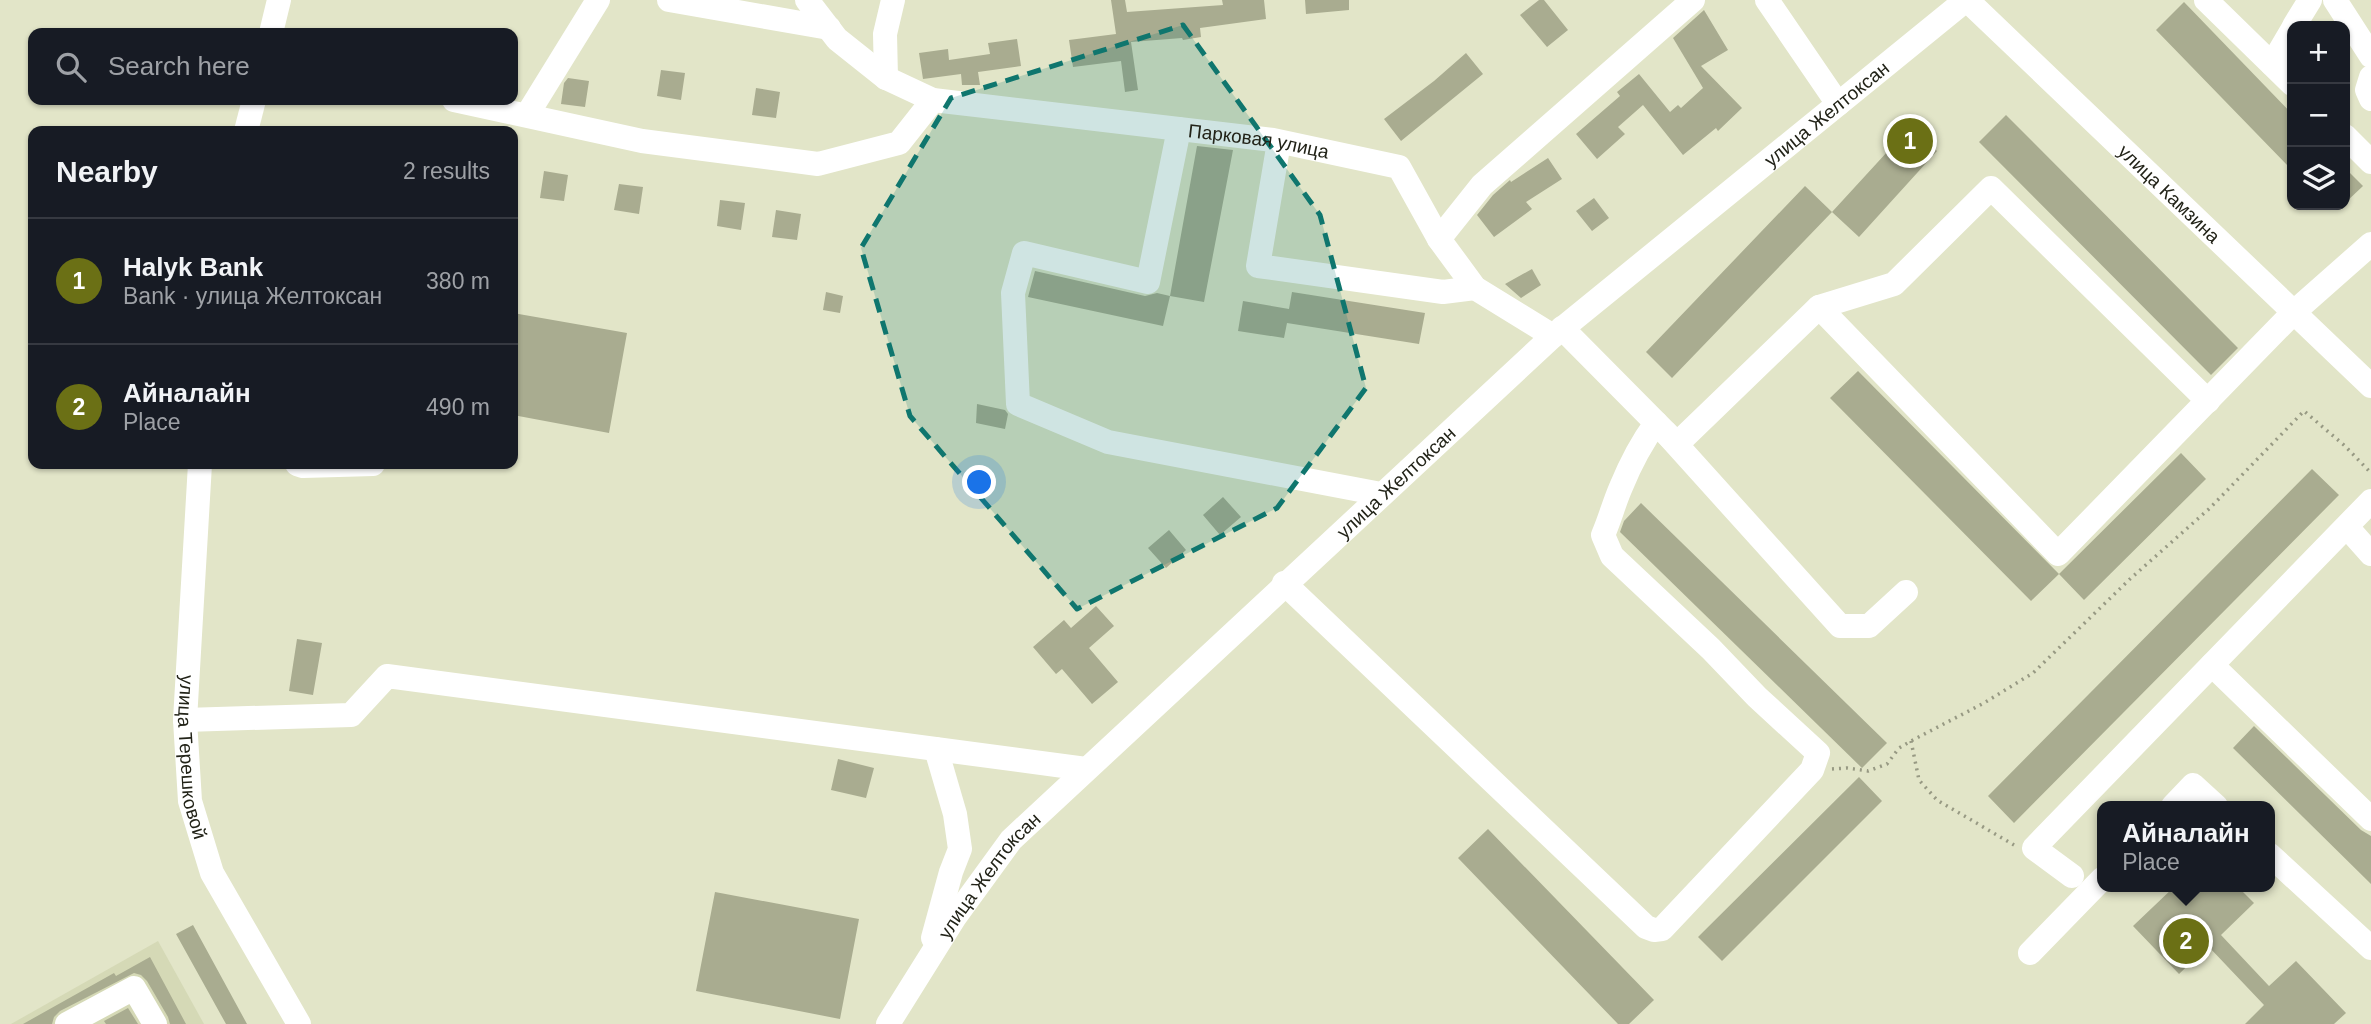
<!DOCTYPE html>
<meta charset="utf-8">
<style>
:root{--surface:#171b24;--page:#242831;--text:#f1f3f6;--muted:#9ea1a6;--line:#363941;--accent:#6b7015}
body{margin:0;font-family:Arial,sans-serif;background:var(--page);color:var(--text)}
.controls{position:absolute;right:21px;top:21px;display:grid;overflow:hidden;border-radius:14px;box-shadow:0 2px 5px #0004}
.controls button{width:63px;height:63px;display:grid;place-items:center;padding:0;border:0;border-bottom:2px solid var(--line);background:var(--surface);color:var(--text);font:35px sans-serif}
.you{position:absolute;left:980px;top:483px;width:24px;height:24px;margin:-18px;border:5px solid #fff;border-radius:50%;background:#1a73e8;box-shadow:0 0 0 10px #1a73e833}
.badge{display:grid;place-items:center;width:46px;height:46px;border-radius:50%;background:var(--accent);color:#fff;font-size:23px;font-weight:700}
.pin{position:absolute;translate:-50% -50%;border:4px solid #fff;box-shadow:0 2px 7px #0006}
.popup{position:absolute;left:2097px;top:801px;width:178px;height:91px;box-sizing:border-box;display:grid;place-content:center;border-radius:14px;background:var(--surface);filter:drop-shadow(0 2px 5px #0005);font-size:23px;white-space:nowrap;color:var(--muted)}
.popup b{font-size:26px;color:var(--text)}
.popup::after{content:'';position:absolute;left:50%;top:100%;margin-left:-14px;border:14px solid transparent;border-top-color:var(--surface)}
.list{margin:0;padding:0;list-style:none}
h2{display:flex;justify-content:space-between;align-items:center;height:91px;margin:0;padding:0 28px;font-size:30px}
h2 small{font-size:23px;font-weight:400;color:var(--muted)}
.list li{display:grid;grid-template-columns:46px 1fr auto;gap:21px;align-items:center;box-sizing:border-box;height:126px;padding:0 28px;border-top:2px solid var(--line)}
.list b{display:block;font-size:26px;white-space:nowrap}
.list p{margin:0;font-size:23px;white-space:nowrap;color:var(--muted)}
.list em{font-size:23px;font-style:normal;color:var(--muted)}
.icon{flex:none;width:38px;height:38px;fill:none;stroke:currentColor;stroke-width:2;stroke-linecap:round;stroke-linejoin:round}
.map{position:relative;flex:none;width:2371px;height:1024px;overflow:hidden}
.search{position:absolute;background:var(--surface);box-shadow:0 2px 5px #0004;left:28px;top:28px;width:490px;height:77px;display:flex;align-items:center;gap:18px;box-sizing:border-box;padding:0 24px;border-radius:14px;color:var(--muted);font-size:26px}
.panel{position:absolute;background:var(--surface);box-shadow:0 2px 5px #0004;left:28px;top:126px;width:490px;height:343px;border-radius:14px}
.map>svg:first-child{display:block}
</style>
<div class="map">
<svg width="2371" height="1024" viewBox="0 0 2371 1024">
<rect width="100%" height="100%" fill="#e2e5c8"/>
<path fill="#d5d9b6" d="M158 941 204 1024H11Z"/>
<path fill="#a9ac90" d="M1111 0H1125L1127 12 1223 5 1222 0H1264L1266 19 1200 28 1201 37 1183 40 1182 38 1131 42 1138 90 1125 92 1121 61 1073 67 1069 40 1116 34Z
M1305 0H1349V10L1306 14Z
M1539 0H1544L1568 30 1547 47 1520 15Z
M2184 2 2292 114V170L2156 30Z
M1704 10 1728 50 1701 66 1742 108 1718 131 1716 128 1683 155 1643 105 1618 127 1625 134 1597 159 1576 134 1620 96 1617 92 1639 74 1670 112 1678 105 1681 108 1703 88 1673 38Z
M1017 39 1021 66 978 72 980 85H962L961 74 923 79 919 53 948 49 949 60 990 54 988 43Z
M1466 53 1483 74 1401 141 1384 119 1434 81Z
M661 70 685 73 681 100 657 96Z
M568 78 589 81 585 107 561 104 564 83Z
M756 88 780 92 776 118 752 115Z
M2006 115 2238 348 2211 375 1979 142Z
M1910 127 1937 151 1859 237 1832 212Z
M1197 146 1233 150 1204 302 1170 296Z
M1548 158 1562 179 1526 202 1532 209 1494 237 1477 215 1493 195 1510 180 1511 182Z
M2345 168 2363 186 2345 203Z
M544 171 568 175 564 201 540 198Z
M619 184 643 187 639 214 614 210Z
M1805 186 1832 212 1672 378 1646 352Z
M1594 198 1609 218 1592 231 1576 211Z
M720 200 745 203 741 230 717 226Z
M776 210 801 214 797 240 772 237Z
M1532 269 1541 285 1521 298 1505 284Z
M1035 271 1145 296 1157 293 1170 296 1163 326 1028 297Z
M826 292 843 296 840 313 823 310Z
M1292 292 1425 313 1419 344 1287 323 1284 338 1238 331 1243 301 1289 309Z
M513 313 627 333 609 433 513 415Z
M1858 371 2059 574 2031 601 1830 398Z
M977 404 1005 410 1008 414 1005 429 976 423Z
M2181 453 2206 479 2084 600 2059 574Z
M2312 469 2339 495 2014 823 1988 796Z
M1223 497 1241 517 1220 535 1203 515Z
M1641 503 1887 743 1862 768 1620 532 1624 521Z
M1169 530 1186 550 1166 568 1148 548Z
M1096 606 1114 626 1089 648 1118 682 1092 704 1062 669 1056 674 1033 647 1064 620 1071 628Z
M297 639 322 643 313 695 289 691Z
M2254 726 2361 830 2371 836V884L2233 748Z
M838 759 874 768 866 798 831 790Z
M1859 777 1882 801 1722 961 1698 937Z
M1488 829 1654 1000 1629 1024H1618L1458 858Z
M2174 887H2238L2254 903 2221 935 2269 986 2296 961 2346 1013 2334 1024H2245L2264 1005 2208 946 2179 974 2133 926Z
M715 892 859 919 840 1019 696 991Z
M193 925 247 1024H226L176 934Z
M150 957 186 1024H170L168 1017 147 981 141 975 134 973 60 1011 54 1017 52 1024H23L114 973 116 976Z
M128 1008 138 1024H106L104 1021Z"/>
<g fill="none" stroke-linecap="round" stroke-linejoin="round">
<path stroke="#979983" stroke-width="3.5" stroke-dasharray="2 5" stroke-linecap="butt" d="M1911 741 1919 780 1937 800 2014 845
M1832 769 1847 768 1868 771 1887 764 1899 748 1911 741 1984 703 2033 673 2130 579 2210 508 2304 411 2345 446 2371 473"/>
<g stroke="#fff" stroke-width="24">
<path d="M669 0 829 28"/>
<path id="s1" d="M807 0 837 39 886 78 933 100 1273 140 1399 167 1439 239 1475 288 1553 336"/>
<path d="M1767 0 1838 104"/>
<path id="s2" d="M1967 0 2371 386"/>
<path d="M2206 0 2292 84"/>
<path d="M2335 0 2371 56"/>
<path d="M2294 26 2310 0"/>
<path d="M271 33 279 0"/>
<path d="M2272 64 2292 30"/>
<path d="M2371 77 2367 90 2371 99"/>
<path d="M886 78 885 34 893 0"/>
<path d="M454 100 642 141 818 164 899 143 933 100"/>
<path d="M527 115 598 0"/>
<path d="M1179 129 1148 282 1024 253 1013 293 1018 404 1108 442 1381 494"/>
<path d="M246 131 254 100"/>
<path d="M2345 136 2371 162"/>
<path d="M1279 142 1258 266 1443 292 1475 288"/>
<path d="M1439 239 1482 185 1693 0"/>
<path d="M1819 307 2058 554 2294 312 2371 244"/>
<path d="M1562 328 1677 444 1819 307 1894 284 1991 188 2208 401"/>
<path d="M1666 433 1840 626H1869L1906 592"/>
<path id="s3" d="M200 464 185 720 190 801 212 873 299 1024"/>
<path d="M297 464 303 466 373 464"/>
<path d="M2347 527 2371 554"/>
<path d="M1284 583 1646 927 1654 930 1662 929 1812 770 1818 753 1757 697 1711 649 1612 556 1603 535C1610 519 1614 503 1621 487 1630 465 1642 442 1656 423"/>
<path d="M2212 665 2371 819"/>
<path d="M185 720 351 715 387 676 1086 769"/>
<path d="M2173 806 2193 785 2216 806"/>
<path d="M2270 855 2371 948"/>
<path d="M2072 876 2034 848 2371 501"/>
<path d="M933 938 951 872 960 849 955 814 936 749"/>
<path d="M2030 953 2102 879"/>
<path d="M67 1024 134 988 155 1024"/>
<path id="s4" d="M888 1024 955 917 1011 840 1553 336 1966 0"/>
</g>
</g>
<path fill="#0f766e" fill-opacity="0.2" stroke="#0f766e" stroke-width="5" stroke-dasharray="14 9" stroke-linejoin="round" d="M1183 25 1320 215 1366 388 1277 508 1077 609 910 416 861 248 951 98Z"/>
<g text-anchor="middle" stroke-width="6" stroke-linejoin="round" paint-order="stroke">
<g font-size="19" fill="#222318" stroke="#e2e5c8">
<text dy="7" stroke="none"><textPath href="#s4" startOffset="1314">улица Желтоксан</textPath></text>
<text dy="7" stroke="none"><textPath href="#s1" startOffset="492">Парковая улица</textPath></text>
<text dy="7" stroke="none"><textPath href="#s2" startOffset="280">улица Камзина</textPath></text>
<text dy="7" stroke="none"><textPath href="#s4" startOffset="747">улица Желтоксан</textPath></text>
<text dy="7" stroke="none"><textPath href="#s3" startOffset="294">улица Терешковой</textPath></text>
<text dy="7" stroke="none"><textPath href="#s4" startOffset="180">улица Желтоксан</textPath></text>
</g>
</g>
</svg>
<div class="controls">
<button>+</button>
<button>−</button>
<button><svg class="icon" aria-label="layers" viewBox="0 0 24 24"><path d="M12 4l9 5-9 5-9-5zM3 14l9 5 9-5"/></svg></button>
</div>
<div class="you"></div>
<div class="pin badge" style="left:1910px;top:141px">1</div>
<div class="pin badge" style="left:2186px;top:941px">2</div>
<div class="popup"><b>Айналайн</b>Place</div>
<div class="search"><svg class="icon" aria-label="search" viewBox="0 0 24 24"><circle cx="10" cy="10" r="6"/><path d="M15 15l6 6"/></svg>Search here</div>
<section class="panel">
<h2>Nearby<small>2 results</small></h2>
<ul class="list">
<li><span class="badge">1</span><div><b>Halyk Bank</b><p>Bank · улица Желтоксан</p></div><em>380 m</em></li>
<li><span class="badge">2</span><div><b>Айналайн</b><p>Place</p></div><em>490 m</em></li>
</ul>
</section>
</div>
